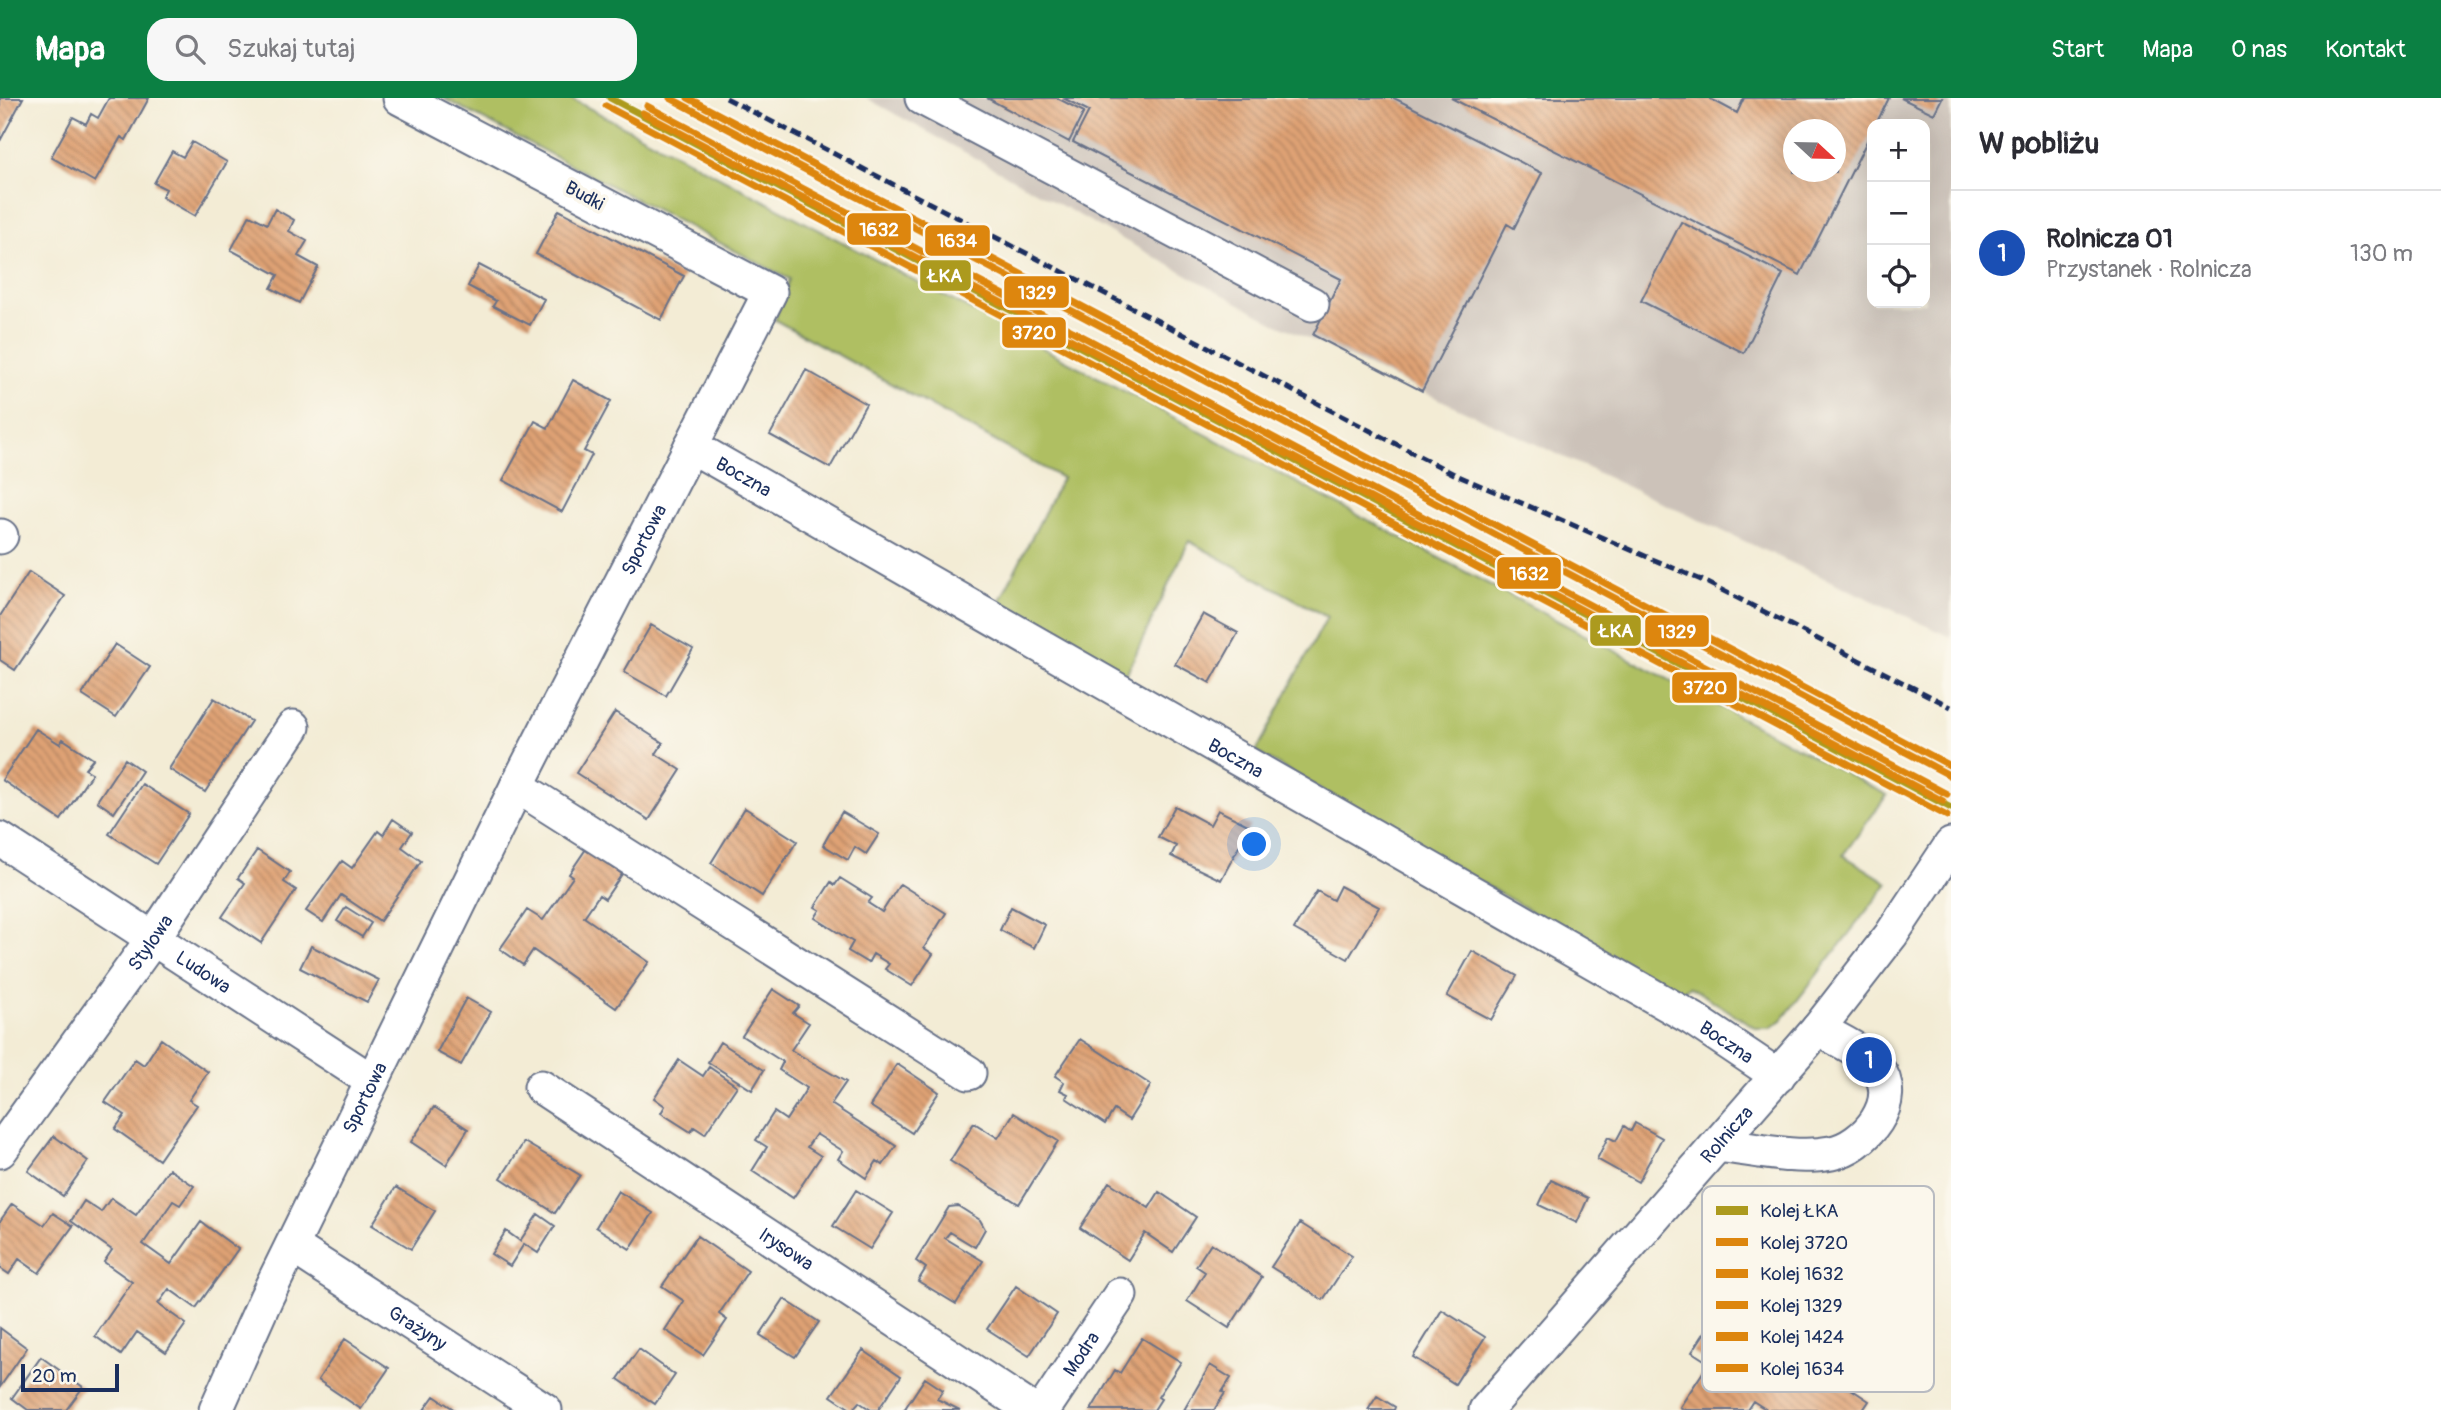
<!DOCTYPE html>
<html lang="pl">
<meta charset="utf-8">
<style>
:root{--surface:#fff;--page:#f7f7f7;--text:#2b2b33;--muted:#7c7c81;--line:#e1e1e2;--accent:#0b8043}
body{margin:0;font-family:Pangolin,sans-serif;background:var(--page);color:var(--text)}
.controls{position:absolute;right:21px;top:21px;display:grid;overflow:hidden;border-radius:14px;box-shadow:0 7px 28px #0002}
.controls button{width:63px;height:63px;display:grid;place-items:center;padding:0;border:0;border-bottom:2px solid var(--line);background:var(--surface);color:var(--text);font:35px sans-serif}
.compass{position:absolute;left:1783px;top:21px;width:63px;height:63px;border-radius:50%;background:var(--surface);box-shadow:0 7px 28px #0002;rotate:112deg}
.scale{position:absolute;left:21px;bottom:18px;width:98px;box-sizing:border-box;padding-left:7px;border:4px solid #1b2f5e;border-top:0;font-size:19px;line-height:24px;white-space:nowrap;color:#1b2f5e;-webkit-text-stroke:5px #fbf7ec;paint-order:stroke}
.you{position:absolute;left:1255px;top:747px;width:24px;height:24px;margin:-18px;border:5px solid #fff;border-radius:50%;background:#1a73e8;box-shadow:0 0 0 10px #1a73e833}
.badge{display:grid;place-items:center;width:46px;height:46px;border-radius:50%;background:var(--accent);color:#fff;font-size:23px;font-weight:700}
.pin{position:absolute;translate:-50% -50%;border:4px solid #fff;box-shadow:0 2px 7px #0006}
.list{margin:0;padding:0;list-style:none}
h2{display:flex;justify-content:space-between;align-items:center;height:91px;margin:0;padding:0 28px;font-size:30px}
h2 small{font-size:23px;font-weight:400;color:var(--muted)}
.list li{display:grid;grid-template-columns:46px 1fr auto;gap:21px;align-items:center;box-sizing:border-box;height:126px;padding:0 28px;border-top:2px solid var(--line)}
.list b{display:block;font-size:26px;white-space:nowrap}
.list p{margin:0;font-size:23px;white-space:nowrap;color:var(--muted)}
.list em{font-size:23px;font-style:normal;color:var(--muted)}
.icon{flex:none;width:38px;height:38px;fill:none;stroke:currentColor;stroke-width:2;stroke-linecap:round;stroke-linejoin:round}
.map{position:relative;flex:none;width:1951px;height:1312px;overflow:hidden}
header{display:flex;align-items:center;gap:42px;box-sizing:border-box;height:98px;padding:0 35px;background:var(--accent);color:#fff}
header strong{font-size:33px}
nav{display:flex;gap:38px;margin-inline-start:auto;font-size:24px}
.search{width:490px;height:63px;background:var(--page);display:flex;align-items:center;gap:18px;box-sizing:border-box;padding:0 24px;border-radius:21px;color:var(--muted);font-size:26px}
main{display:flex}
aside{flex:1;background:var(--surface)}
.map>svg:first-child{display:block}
</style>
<header>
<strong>Mapa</strong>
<div class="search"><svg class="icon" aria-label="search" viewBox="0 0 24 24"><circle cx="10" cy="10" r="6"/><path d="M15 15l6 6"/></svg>Szukaj tutaj</div>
<nav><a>Start</a><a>Mapa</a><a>O nas</a><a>Kontakt</a></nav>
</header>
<main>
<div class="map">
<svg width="1951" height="1312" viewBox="0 0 1951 1312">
<defs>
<pattern id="building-back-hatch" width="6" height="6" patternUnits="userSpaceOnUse" patternTransform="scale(1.75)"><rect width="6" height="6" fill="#dfa274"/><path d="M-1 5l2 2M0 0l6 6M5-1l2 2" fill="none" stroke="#b48462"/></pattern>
</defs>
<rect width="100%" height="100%" fill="#fbf7ec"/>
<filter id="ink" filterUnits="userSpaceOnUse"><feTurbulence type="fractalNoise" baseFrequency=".0143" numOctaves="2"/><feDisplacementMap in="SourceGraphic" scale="14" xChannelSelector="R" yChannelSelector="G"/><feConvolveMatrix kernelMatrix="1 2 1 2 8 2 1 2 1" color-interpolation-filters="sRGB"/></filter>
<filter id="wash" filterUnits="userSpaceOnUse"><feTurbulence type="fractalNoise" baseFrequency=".00686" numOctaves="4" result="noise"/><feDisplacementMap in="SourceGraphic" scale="28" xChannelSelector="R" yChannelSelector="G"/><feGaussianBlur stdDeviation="1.57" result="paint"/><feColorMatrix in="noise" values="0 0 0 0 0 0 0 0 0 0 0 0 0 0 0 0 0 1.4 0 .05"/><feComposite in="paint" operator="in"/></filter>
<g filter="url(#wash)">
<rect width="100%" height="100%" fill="#f3ecd5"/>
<path fill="#ccc2b9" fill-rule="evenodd" d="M866 0H1951V539L1273 224ZM1872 26H1925V205H1872ZM1794 32H1836V74H1794Z"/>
<path fill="#afbf62" stroke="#657760" stroke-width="2" d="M443 0H570L1887 697 1843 757 1888 785 1782 922 1770 930H1756L1689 888 1679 899 1256 654 1327 519 1189 443 1123 583 997 508 1062 380 775 222 789 181Z"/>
<g id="blocks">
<path fill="url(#building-back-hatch)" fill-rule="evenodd" d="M0 0H23L0 43Z
M109 0H149L126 42 121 39 95 84 51 59 73 19 86 26 91 16 98 20Z
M987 0H1057L1084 14 1069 44Z
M1063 0H1394L1542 75 1514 130 1507 126 1422 293 1313 237 1341 181 1073 44 1089 13Z
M1451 0H1709L1737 15 1744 0H1889L1876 26H1872V33L1800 177ZM1794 32H1836V74H1794Z
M1901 0H1942L1934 16Z
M192 44 227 64 195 118 162 99 166 91 154 85 172 53 183 59Z
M275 111 294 122 289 133 307 143 298 158 318 169 299 205 271 190 278 177 231 152 250 117 267 126Z
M559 112 684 178 661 222 536 156Z
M1681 124 1783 176 1744 255 1641 203Z
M479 167 544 201 530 227 493 208 496 203 468 188Z
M806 272 866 306 830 370 770 337Z
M573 282 611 303 584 353 592 357 562 414 503 382 535 323 548 330Z
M29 474 65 498 15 572 0 562V518Z
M1203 516 1238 535 1210 585 1175 566Z
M651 527 693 551 666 598 624 574Z
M115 546 150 569 116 619 82 597Z
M214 600 251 623 205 694 169 671Z
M615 614 663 645 656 656 681 672 649 722 576 675Z
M36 631 60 646 63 641 93 661 85 671 92 675 61 722 2 682Z
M125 661 142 673 114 715 97 703Z
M142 686 189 716 156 766 109 736Z
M1175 708 1210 727 1218 712 1250 728 1221 782 1171 758 1176 748 1158 739Z
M745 710 797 743 762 798 711 765Z
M842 714 879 736 866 756 855 749 848 762 823 747Z
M393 721 412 734 402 749 421 763 380 823 341 797 323 824 306 813 342 763 352 770 378 733 383 737Z
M586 751 622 776 605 801 599 797 584 819 649 864 616 910 533 852 523 867 500 851 527 812 543 822 573 779 569 776Z
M257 752 290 774 284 784 296 792 261 845 222 819 245 785 238 780Z
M840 780 872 800 868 805 882 814 900 786 946 815 924 850 933 856 912 888 885 871 889 866 873 856 868 865 848 853 853 844 815 820 820 812 815 809 831 784 835 787Z
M1340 788 1379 809 1348 861 1294 831 1317 793 1333 802Z
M346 809 371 825 362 839 337 823Z
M1011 809 1045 827 1034 850 1000 832Z
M311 848 379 882 367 904 300 870Z
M1472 853 1517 878 1491 922 1447 898Z
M773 891 799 908 793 915 809 925 791 952 846 984 831 1006 896 1048 883 1067 877 1063 866 1080 838 1061 843 1053 816 1036 807 1049 821 1058 793 1100 752 1073 767 1049 756 1042 774 1014 786 1022 807 990 779 972 783 964 742 938Z
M466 900 491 914 461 967 437 954Z
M161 941 208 974 189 1002 197 1007 159 1062 115 1031 125 1017 105 1004 135 961 144 967Z
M1080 941 1151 987 1129 1022 1114 1012 1105 1026 1066 1000 1068 996 1060 992 1064 984 1055 978Z
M720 944 764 972 752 992 708 964Z
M679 962 703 978 709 969 737 988 705 1036 694 1029 691 1034 661 1015 665 1008 654 1000Z
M897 966 939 994 912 1035 870 1008Z
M434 1009 468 1031 446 1067 411 1044Z
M1014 1015 1058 1043 1019 1106 950 1063 974 1025 998 1040Z
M1635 1025 1662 1040 1638 1084 1597 1061 1608 1039 1616 1043 1624 1028 1631 1033Z
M54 1038 88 1063 63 1098 28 1073Z
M524 1044 580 1077 555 1115 501 1080Z
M169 1071 194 1088 180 1107 173 1103 143 1146 171 1166 201 1124 238 1151 196 1210 169 1191 158 1206 186 1226 166 1254 137 1234 121 1257 95 1238 132 1184 104 1164 112 1152 71 1123 84 1103 101 1114 111 1100 136 1117Z
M1551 1082 1588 1100 1577 1125 1539 1107Z
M1109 1084 1149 1110 1159 1094 1196 1119 1173 1154 1145 1135 1128 1162 1080 1130Z
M396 1089 435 1113 411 1151 372 1127Z
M856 1092 893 1115 870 1151 833 1128Z
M618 1093 653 1115 630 1151 596 1129Z
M12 1106 44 1127 53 1115 73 1128 39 1175 19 1161 9 1176 0 1170V1123Z
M958 1108 980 1122 985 1131 975 1149 950 1134 945 1140 983 1163 956 1206 918 1183 926 1170 916 1163 949 1109Z
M538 1116 555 1128 538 1155 524 1146 510 1168 491 1156 506 1133 520 1143Z
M1300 1125 1352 1158 1323 1202 1271 1169Z
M697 1138 748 1173 719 1216 727 1222 703 1257 665 1232 684 1203 662 1188Z
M1211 1145 1262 1179 1229 1230 1187 1203 1205 1174 1196 1168Z
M1757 1171 1793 1196 1797 1216 1779 1243 1869 1303 1863 1312H1767L1753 1303 1747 1312H1685L1680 1309 1709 1265 1692 1254 1724 1205 1731 1207Z
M1016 1188 1057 1216 1029 1258 987 1231Z
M784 1201 819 1224 795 1259 760 1237Z
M1442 1212 1485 1239 1455 1286 1413 1259Z
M0 1230 27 1250 0 1289Z
M1142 1240 1181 1264 1158 1299 1161 1301 1154 1312H1091L1115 1272 1120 1275Z
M345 1241 389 1270 361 1311 318 1282Z
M639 1251 675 1277 655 1306 618 1281Z
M863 1252 901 1278 878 1312H871L859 1304 852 1312 831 1298Z
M41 1259 83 1289 66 1312H28L12 1300Z
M1210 1267 1231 1280 1222 1294 1225 1295 1214 1312H1184Z
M925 1280 943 1292 937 1301 960 1312H904Z
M434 1298 455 1312H424Z
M1377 1298 1395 1309 1394 1312H1368Z"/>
</g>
</g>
<g filter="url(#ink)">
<use href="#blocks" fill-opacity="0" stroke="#677188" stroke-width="2"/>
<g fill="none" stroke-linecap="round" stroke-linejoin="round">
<g stroke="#677188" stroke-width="37">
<g id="minor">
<path d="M922 0 1312 206"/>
<path id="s1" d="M691 348 1693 921 1778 978"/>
<path d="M0 439 1 438"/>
<path d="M517 688 969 975"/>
<path id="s2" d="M0 741 372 983"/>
<path id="s3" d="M541 989 1032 1312"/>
<path d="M1718 1047C1754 1051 1795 1062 1831 1055 1865 1049 1903 1003 1877 970 1862 952 1838 942 1818 931"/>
<path id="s4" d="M0 1053 152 842 293 629"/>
<path id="s5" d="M292 1148 545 1312"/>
<path id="s6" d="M216 1312 266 1200 517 688 770 194 400 0"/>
<path id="s7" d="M1043 1312 1120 1197"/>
<path id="s8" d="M1486 1312 1818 931 1891 837 1951 747"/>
</g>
</g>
<use href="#minor" stroke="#fff" stroke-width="33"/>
<path stroke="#1b2f5e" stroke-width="5" stroke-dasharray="10 5" stroke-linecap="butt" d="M726 0 1456 377 1706 484 1951 609"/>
<g stroke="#fbf7ec" stroke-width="12">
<path id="rail-1" d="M610 0 1951 710"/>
</g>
<g stroke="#fbf7ec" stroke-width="12">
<path id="rail-2" d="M606 8 1947 718"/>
</g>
<g stroke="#fbf7ec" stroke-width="12">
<path id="rail-3" d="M647 8 1947 696"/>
</g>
<g stroke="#fbf7ec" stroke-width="12">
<path id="rail-4" d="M670 0 1951 678"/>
</g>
<g stroke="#fbf7ec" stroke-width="12">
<path id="rail-5" d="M643 15 1943 703"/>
</g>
<g stroke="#fbf7ec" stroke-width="12">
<path id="rail-6" d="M688 0 1951 668"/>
</g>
<use href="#rail-1" stroke="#ac9a1e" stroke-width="7"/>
<use href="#rail-2" stroke="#dd860e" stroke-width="7"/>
<use href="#rail-3" stroke="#dd860e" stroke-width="7"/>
<use href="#rail-4" stroke="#dd860e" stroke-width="7"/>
<use href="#rail-5" stroke="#dd860e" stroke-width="7"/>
<use href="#rail-6" stroke="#dd860e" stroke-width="7"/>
</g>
</g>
<g text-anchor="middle" stroke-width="7" stroke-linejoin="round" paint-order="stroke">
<g font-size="19" fill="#1b2f5e" stroke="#fbf7ec">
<text transform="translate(585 97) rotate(28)" y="7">Budki</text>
<text dy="7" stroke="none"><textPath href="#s1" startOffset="61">Boczna</textPath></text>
<text dy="7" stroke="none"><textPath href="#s6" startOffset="970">Sportowa</textPath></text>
<text dy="7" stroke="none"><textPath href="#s1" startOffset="628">Boczna</textPath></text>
<text dy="7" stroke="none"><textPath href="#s4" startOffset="257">Stylowa</textPath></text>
<text dy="7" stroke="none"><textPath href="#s2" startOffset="243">Ludowa</textPath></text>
<text dy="7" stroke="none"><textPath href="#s1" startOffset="1195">Boczna</textPath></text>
<text dy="7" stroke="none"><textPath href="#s6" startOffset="346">Sportowa</textPath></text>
<text dy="7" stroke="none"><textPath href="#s8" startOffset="366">Rolnicza</textPath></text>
<text dy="7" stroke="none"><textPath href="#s3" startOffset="294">Irysowa</textPath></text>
<text dy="7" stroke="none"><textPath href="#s5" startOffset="150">Grażyny</textPath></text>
<text dy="7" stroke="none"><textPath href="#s7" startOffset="68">Modra</textPath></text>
</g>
</g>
<rect x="1702" y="1088" width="232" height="206" rx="10" fill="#fbf7ec" stroke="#b8bbc1" stroke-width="2"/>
<rect x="1716" y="1108" width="32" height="9" fill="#ac9a1e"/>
<rect x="1716" y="1140" width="32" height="8" fill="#dd860e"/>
<rect x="1716" y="1171" width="32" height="9" fill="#dd860e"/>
<rect x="1716" y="1203" width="32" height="8" fill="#dd860e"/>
<rect x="1716" y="1234" width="32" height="9" fill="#dd860e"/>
<rect x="1716" y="1266" width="32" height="8" fill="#dd860e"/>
<g font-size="19" fill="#1b2f5e">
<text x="1760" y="1119">Kolej ŁKA</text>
<text x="1760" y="1151">Kolej 3720</text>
<text x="1760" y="1182">Kolej 1632</text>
<text x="1760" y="1214">Kolej 1329</text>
<text x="1760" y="1245">Kolej 1424</text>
<text x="1760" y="1277">Kolej 1634</text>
</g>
<g stroke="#fbf7ec" stroke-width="2.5">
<rect x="846" y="114" width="66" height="34" rx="7" fill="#dd860e"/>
<rect x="924" y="126" width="67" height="33" rx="7" fill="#dd860e"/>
<rect x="919" y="161" width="53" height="33" rx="7" fill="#ac9a1e"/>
<rect x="1003" y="177" width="67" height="34" rx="7" fill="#dd860e"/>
<rect x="1001" y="218" width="66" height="33" rx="7" fill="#dd860e"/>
<rect x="1496" y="458" width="66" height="34" rx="7" fill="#dd860e"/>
<rect x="1589" y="516" width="53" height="33" rx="7" fill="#ac9a1e"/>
<rect x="1644" y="516" width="66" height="34" rx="7" fill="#dd860e"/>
<rect x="1671" y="573" width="67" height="33" rx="7" fill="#dd860e"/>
</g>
<g font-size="19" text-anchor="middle" font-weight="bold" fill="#fff">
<text x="879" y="138">1632</text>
<text x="957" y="149">1634</text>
<text x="945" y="184">ŁKA</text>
<text x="1037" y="201">1329</text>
<text x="1034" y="241">3720</text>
<text x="1529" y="482">1632</text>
<text x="1616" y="539">ŁKA</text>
<text x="1677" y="540">1329</text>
<text x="1705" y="596">3720</text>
</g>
</svg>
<div class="controls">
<button>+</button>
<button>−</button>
<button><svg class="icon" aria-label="locate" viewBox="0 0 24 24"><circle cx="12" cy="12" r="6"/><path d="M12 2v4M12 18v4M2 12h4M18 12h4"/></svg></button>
</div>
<svg class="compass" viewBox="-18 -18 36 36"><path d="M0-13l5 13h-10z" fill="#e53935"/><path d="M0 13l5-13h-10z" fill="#7c7c81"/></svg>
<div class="scale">20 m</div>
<div class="you"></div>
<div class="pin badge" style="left:1869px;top:962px;background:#1a4fb4">1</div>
</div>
<aside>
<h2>W pobliżu<small></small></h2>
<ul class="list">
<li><span class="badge" style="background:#1a4fb4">1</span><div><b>Rolnicza 01</b><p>Przystanek · Rolnicza</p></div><em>130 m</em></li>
</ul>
</aside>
</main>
